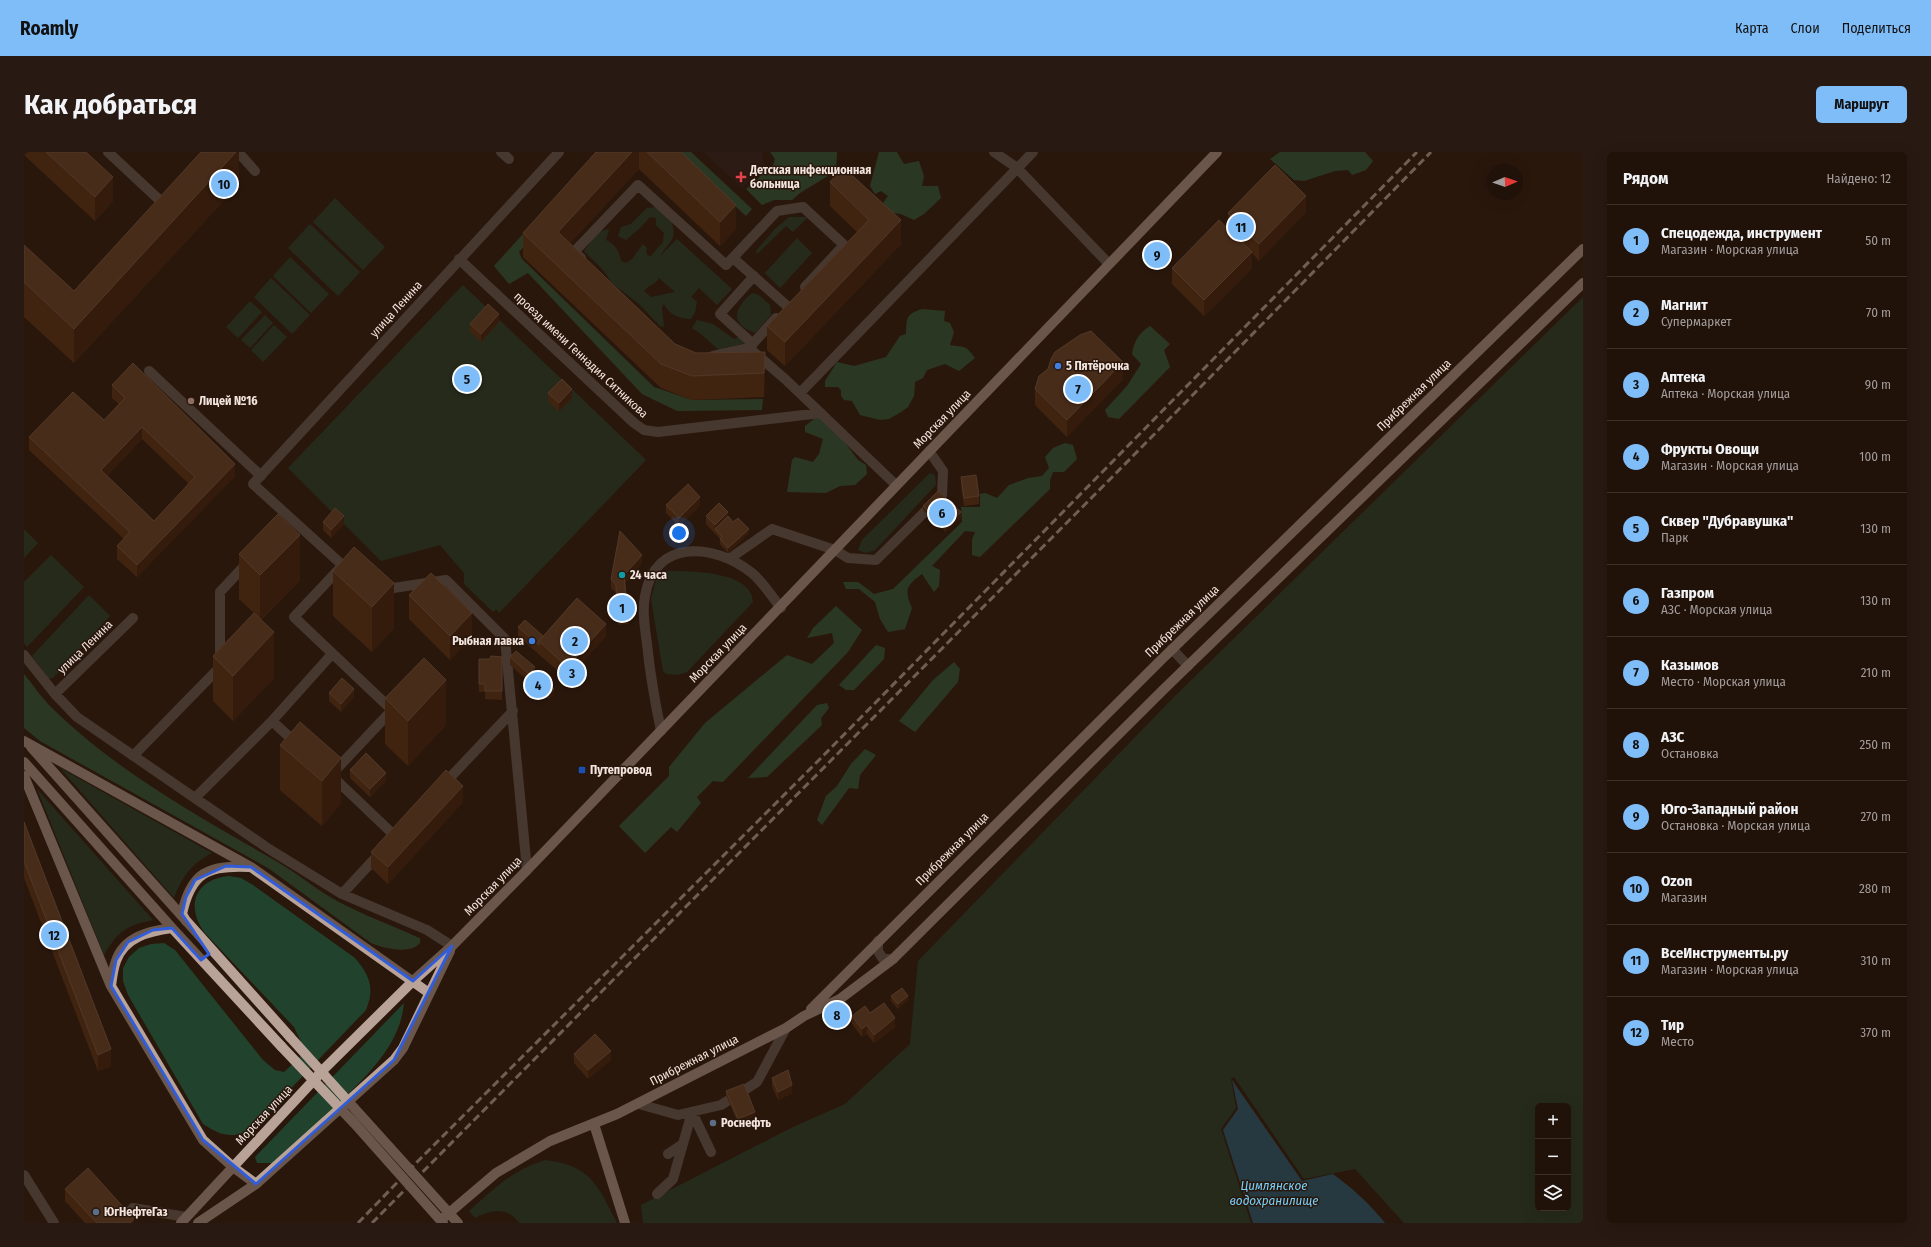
<!DOCTYPE html>
<html lang="ru">
<meta charset="utf-8">
<style>
:root{--surface:#201109;--page:#281a12;--text:#f1f3f6;--muted:#a29d9c;--line:#3d312a;--accent:#7fbdf9}
body{margin:0;font-family:"Fira Sans Condensed",sans-serif;background:var(--page);color:var(--text)}
.controls{position:absolute;right:12px;bottom:12px;display:grid;overflow:hidden;border-radius:6px;box-shadow:0 4px 16px #0002}
.controls button{width:36px;height:36px;display:grid;place-items:center;padding:0;border:0;border-bottom:1px solid var(--line);background:var(--surface);color:var(--text);font:20px sans-serif}
.compass{position:absolute;left:1463px;top:12px;width:36px;height:36px;border-radius:50%;background:var(--surface);box-shadow:0 4px 16px #0002;rotate:88deg}
.you{position:absolute;left:655px;top:381px;width:14px;height:14px;margin:-10px;border:3px solid #fff;border-radius:50%;background:#1a73e8;box-shadow:0 0 0 6px #1a73e833}
.badge{display:grid;place-items:center;width:26px;height:26px;border-radius:50%;background:var(--accent);color:#111;font-size:13px;font-weight:700}
.pin{position:absolute;translate:-50% -50%;border:2px solid #fff;box-shadow:0 1px 4px #0006}
.list{margin:0;padding:0;list-style:none}
h2{display:flex;justify-content:space-between;align-items:center;height:52px;margin:0;padding:0 16px;font-size:17px}
h2 small{font-size:13px;font-weight:400;color:var(--muted)}
.list li{display:grid;grid-template-columns:26px 1fr auto;gap:12px;align-items:center;box-sizing:border-box;height:72px;padding:0 16px;border-top:1px solid var(--line)}
.list b{display:block;font-size:15px;white-space:nowrap}
.list p{margin:0;font-size:13px;white-space:nowrap;color:var(--muted)}
.list em{font-size:13px;font-style:normal;color:var(--muted)}
.icon{flex:none;width:22px;height:22px;fill:none;stroke:currentColor;stroke-width:2;stroke-linecap:round;stroke-linejoin:round}
.map{position:relative;flex:none;width:1559px;height:1071px;overflow:hidden;border-radius:6px}
header{display:flex;align-items:center;gap:24px;box-sizing:border-box;height:56px;padding:0 20px;background:var(--accent);color:#111}
header strong{font-size:19px}
nav{display:flex;gap:22px;margin-inline-start:auto;font-size:14px}
.intro{display:flex;align-items:center;justify-content:space-between;box-sizing:border-box;height:96px;padding:0 24px}
h1{margin:0;font-size:28px}
.button{padding:10px 18px;border-radius:6px;background:var(--accent);color:#111;font-size:14px;font-weight:700}
main{display:flex;gap:24px;padding:0 24px}
aside{flex:1;background:var(--surface);border-radius:6px;box-shadow:0 4px 16px #0002}
.map>svg:first-child{display:block}
</style>
<header>
<strong>Roamly</strong>
<nav><a>Карта</a><a>Слои</a><a>Поделиться</a></nav>
</header>
<div class="intro"><h1>Как добраться</h1><a class="button">Маршрут</a></div>
<main>
<div class="map">
<svg width="1559" height="1071" viewBox="0 0 1559 1071">
<rect width="100%" height="100%" fill="#2a170c"/>
<path fill="#301d1e" d="M679 0H738L740 13 718 36Z"/>
<path fill="#21422c" fill-rule="evenodd" d="M311 46 361 95 339 118 289 70Z
M633 55 644 60C647 69 653 80 647 89 644 94 639 98 636 104L653 87 708 137 693 153 675 136 667 145 673 150 671 160 667 167C655 167 645 162 640 152L638 155 640 175 636 174 615 152 588 131 580 119 560 99 574 80 585 77 582 88C592 93 595 99 597 109L602 111 608 107 619 92 623 96 622 101 626 105 639 90 640 81 632 73V66L626 65 615 77 602 88 594 84 597 75 607 72 623 56ZM635 126 651 140 627 145 620 139C625 133 632 132 635 126Z
M765 65H784L769 80 762 74 733 102 732 99 751 77Z
M286 72 336 120 314 144 264 96Z
M773 86 788 101 756 136 741 121Z
M266 105 305 142 287 161 249 124Z
M247 126 286 163 268 182 230 145Z
M439 133 622 308 475 461 472 457 469 460 440 432V421L416 393 357 409 264 316Z
M728 141 735 143 746 153 747 163 731 181C704 171 711 156 728 141Z
M1559 145V1071H1380L1331 1017 1280 1027 1210 925 1207 927 1212 956 1197 977 1227 1071H619L617 1053 767 976 821 952 886 892 894 809 1151 544ZM1514 954H1544V1056H1514Z
M226 149 238 160 214 186 202 175Z
M241 163 249 171 226 196 217 188Z
M673 168 689 172 710 187 715 185 722 191 695 198 677 182 668 176Z
M250 173 263 185 239 210 227 198Z
M906 321 911 323 912 331 911 334 851 398 842 401 834 398 838 388Z
M0 377 14 391 0 406Z
M27 403 60 435 3 495 0 491V430Z
M643 419C666 419 728 419 729 450L663 520 654 523 642 522 639 519 627 447 632 428 636 422Z
M65 443 86 464 29 526 25 527 8 504Z
M36 616 188 701C167 712 158 725 150 746Z
M13 637 129 768C103 773 93 780 80 803Z
M205 724 217 726 229 733 331 806C346 824 351 836 342 858L232 973C212 988 199 985 179 972L104 843 99 829V816L105 805 115 796 127 792 140 791 151 798 239 908 251 918 260 920 279 902 277 890 270 875 180 780C161 753 172 727 205 724Z
M380 851C376 894 343 923 315 951 296 970 278 990 259 1009L253 1011H233L231 1005Z
M521 1008C567 1013 574 1034 593 1071H495C484 1054 466 1058 451 1066L445 1059C471 1036 487 1019 521 1008Z"/>
<path fill="#2c5f3e" d="M573 0H587L495 100 498 107 630 235 668 248 739 247 738 258 653 259 618 242 504 121 485 132 470 114Z
M652 0H667L728 57 722 64Z
M746 0H813L812 19 776 41 768 48H750L738 53 722 37 734 27 740 19 749 13 751 7Z
M855 0H873L880 12 895 9 900 24 898 34H914L917 46 900 62 890 68 877 62 860 60 859 51 864 44 857 39 851 42 846 34Z
M1256 0H1341L1349 9 1342 18 1328 23 1324 18 1311 19 1280 29 1270 28 1246 7Z
M898 157 921 159 920 169 926 171 930 180 926 193C940 196 940 191 951 206L935 219 921 212 903 218 899 226 891 230 890 244 884 255 877 260 865 267 856 268 836 263 828 249 820 248 817 244V238L814 235H801V229L813 210 830 214 862 205 876 184 882 182C883 167 881 162 898 157Z
M1126 174 1146 192 1140 198 1146 215 1095 267 1084 265 1081 258 1103 234 1117 212 1108 202C1110 189 1115 181 1126 174Z
M794 264 816 284 834 308 842 313 843 322 831 333 816 334 802 341 763 340 768 308 771 305 789 310 795 302 799 287 781 280V274Z
M1041 291 1049 293 1053 307 1040 320H1029L1026 328V337L956 405 948 403V388L951 380 941 379 908 414 916 418 915 434 910 440 898 422C882 434 880 437 888 456L881 477 864 480 856 467 851 450 835 437H822L819 430H834L850 442 869 437 938 370 937 355H956V342L961 341 973 346 985 333 1004 326 1018 324 1025 316 1021 305 1029 296Z
M812 454 838 478 824 500 699 630 689 629 673 645 677 651 653 680 647 675 621 701 595 674 645 624V615L681 571 763 503 788 512 810 491 808 481 783 486 789 476Z
M852 493 861 496 860 507 830 538H822L815 533Z
M930 510 936 517 934 530 891 580 875 569 909 528Z
M0 522C10 534 19 548 31 559 94 620 174 664 250 708 272 720 291 737 313 749 339 763 367 773 393 785L396 786V791C386 803 359 796 347 791L244 716 16 589 0 576Z
M803 551 805 556 797 566 798 573 743 625 724 626 793 553Z
M841 597 852 603 836 623 834 637 825 636 798 673 793 668 802 644 813 634 827 612Z"/>
<path fill="#23637f" d="M1208 928 1278 1029 1309 1022C1329 1037 1346 1052 1361 1071H1229L1199 978 1214 957Z"/>
<g fill="none" stroke-linecap="round" stroke-linejoin="round">
<path stroke="#6a5f59" stroke-width="10" d="M84 0 144 56
M214 0 231 19
M477 0 485 7
M970 0 993 16 1085 112
M557 106 550 100 614 33 702 113 753 59 779 55 820 93 781 135
M709 106 763 154
M435 107 610 271 620 278 634 280 797 261
M752 166 725 196 761 227 872 333
M729 192 696 162 730 124
M689 204 725 196
M125 219 237 324
M776 241 1009 0
M705 407 748 377 811 398 824 406 852 408 918 343 919 319 905 299
M318 414 270 465 368 558 307 623 371 684
M326 420 229 332 535 0
M356 434 363 437 422 428 481 487 503 718
M1148 497 1164 514
M0 503 31 542 53 565 245 697 318 742 403 778 428 794
M31 542 109 466
M248 569 273 592
M637 579C631 550 626 522 623 492 621 476 618 460 621 444 631 386 690 391 728 421 739 430 748 445 757 456
M109 604 196 515V440L224 410
M419 633 489 559
M171 646 248 569 308 502
M318 742 356 701
M854 789V799L859 807H869
M615 952 654 963 697 953 733 930 762 876
M668 960 687 1000
M644 1002 659 992
M0 1023 30 1071
M633 1042 649 1027 668 960
M94 1071 109 1056 162 1065"/>
<path stroke="#b9a297" stroke-width="10" d="M0 589 227 715 405 841
M7 595 266 885
M0 610 148 776 257 894
M0 624 87 834 179 988 209 1015 232 1032
M162 769 158 762C167 720 184 713 225 715
M87 834C88 826 89 817 92 809 100 785 125 779 148 776
M787 857 1136 509 1559 97
M570 972 601 1071
M418 1067 472 1021 526 989 593 962 762 876 780 864 816 847 869 807 1141 536 1559 131
M157 1071 301 916 389 829 428 794 503 718 1193 0
M174 1071 232 1032 370 908 379 896 426 799"/>
<path stroke="#c2b3ab" stroke-width="3" stroke-dasharray="8 4" stroke-linecap="butt" d="M334 1071 395 1008 796 607 1393 0
M348 1071 1106 307 1407 0"/>
<path stroke="#b9a297" stroke-width="10" d="M266 885 434 1071
M257 894 331 972 419 1071"/>
</g>
<path fill="#5d3316" fill-rule="evenodd" d="M0 0H62L89 49 71 69 0 3Z
M215 0V32L50 211 0 165V93L50 139Z
M572 0H657L712 77 696 94 615 17 546 91 651 192 672 201 741 200 740 245 668 248 637 236 499 105V81Z
M806 30 877 92 761 214 743 198V174L833 80 806 54Z
M1282 60 1235 109 1228 101V116L1180 164 1148 132V116L1204 76V61Z
M475 170 457 190 446 180V172Z
M1099 227 1043 285 1011 253V237Z
M88 233 211 324 113 425 93 407V394L100 387 5 298V285L80 268 95 252 88 246ZM118 287 165 332 130 369 83 324Z
M524 241 548 246 535 259 524 249Z
M937 325 955 344V352L940 354 937 334Z
M642 353 676 354 655 374 642 361Z
M899 354 937 365 922 380 899 358Z
M682 364H704L709 370 725 381 704 401 696 392V387L682 372Z
M299 370 320 372 307 386 299 378Z
M330 395 370 476 348 500 309 464V419Z
M215 402 276 428 237 468 250 526 209 569 189 549V504L230 461 215 447Z
M618 411 601 431 604 464V472L594 473 592 441 587 436V427Z
M385 443 448 485 426 508 385 467Z
M494 475 519 484H582L543 527 494 484Z
M478 505V548L461 547V540H455V507H466Z
M486 505 511 519 530 542 525 547 486 513Z
M305 541 330 545 317 560 305 549Z
M361 546 422 573 384 614 361 592Z
M276 570 317 651 298 674 256 638V593Z
M326 618 362 629 346 645 326 626Z
M439 650 364 732 347 716V700Z
M0 670 87 914 74 919 0 726Z
M867 844 884 848 874 857 867 849Z
M846 861 871 875 850 891 843 882 838 885 828 872V864Z
M550 902 587 908 564 927 550 911Z
M748 926 768 941 754 948 748 934Z
M702 939 731 964 714 971 702 943Z
M41 1037 110 1071H61L41 1049Z"/>
<path fill="#422009" d="M212 0H215V32L50 211V177Z
M608 0H615V17L534 104V80Z
M89 25V49L71 69V45Z
M1282 44V60L1235 109V92Z
M712 53V77L696 94V70Z
M877 68V92L761 214V190Z
M1228 100V116L1180 164V148Z
M475 162V170L457 190V182Z
M741 200V224L740 245V221Z
M1099 210V227L1043 285V268Z
M548 237V246L535 259V251Z
M118 275V287L77 331V318Z
M211 312V324L113 425V413Z
M676 345V354L655 374V366Z
M704 360V369L691 377V373Z
M937 360V365L922 380V376Z
M320 364V372L307 386V378Z
M725 377V381L704 401V396Z
M276 383V428L236 468V423Z
M618 403V411L600 431V423Z
M370 431V476L348 500V455Z
M448 461V485L426 508V484Z
M582 472V484L543 527V515Z
M250 480V526L209 569V524Z
M511 515V524L505 526V522Z
M422 528V573L384 614V569Z
M330 537V545L317 560V552Z
M530 537V542L525 547V543Z
M317 606V651L298 674V629Z
M362 621V629L346 645V637Z
M439 634V650L364 732V715Z
M884 844V848L874 857V852Z
M871 866V875L850 891V883Z
M843 873V882L838 885V877Z
M87 897V914L74 919V903Z
M587 899V908L564 927V918Z
M768 933V941L754 948V940Z
M731 960V964L714 971V967Z
M110 1067V1071H106Z"/>
<path fill="#6d462c" stroke="#825f48" fill-rule="evenodd" d="M22 0H62L89 25 71 45Z
M177 0H212L50 177 0 130V93L50 139Z
M572 0H608L534 80 651 192 672 201 741 200 740 221 668 224 637 212 499 81Z
M623 0H657L712 53 696 70Z
M1251 13 1282 44 1235 92 1204 61Z
M819 15 877 68 761 190 743 174 845 68 806 30Z
M1195 68 1228 100 1180 148 1148 116Z
M464 152 475 162 457 182 446 172Z
M1067 179 1099 210 1043 268 1011 237 1015 224 1024 217 1027 207 1031 200 1056 183Z
M109 211 211 312 113 413 93 394 106 380 5 285 49 240 80 268 101 246 88 233ZM118 275 171 325 130 369 77 318Z
M538 227 548 237 535 251 524 241Z
M952 323 955 344 940 346 937 325Z
M664 332 676 345 655 366 642 353Z
M914 339 937 360 922 376 899 354Z
M695 351 704 360 691 373 682 364Z
M311 356 320 364 307 378 299 370Z
M254 362 276 383 236 423 215 402Z
M704 364 709 370 714 366 725 377 704 396 696 387 698 385 691 377Z
M596 379 618 403 600 423 604 464 594 465 592 433 587 427Z
M330 395 370 431 348 455 309 419Z
M407 421 448 461 426 484 385 443Z
M553 446 582 472 543 515 515 489Z
M230 461 250 480 209 524 189 504Z
M501 468 519 484 515 489V493L494 475Z
M492 499 511 515 505 522 486 505Z
M467 504 478 505V539H461V532H455V507H466Z
M400 506 422 528 384 569 361 546Z
M511 519 530 537 525 543 505 526Z
M318 526 330 537 317 552 305 541Z
M276 570 317 606 298 629 256 593Z
M342 601 362 621 346 637 326 618Z
M422 618 439 634 364 715 347 700Z
M0 670 87 897 74 903 0 709Z
M878 836 884 844 874 852 867 844Z
M860 851 871 866 850 883 843 873 838 877 828 864 841 854 846 861Z
M571 882 587 899 564 918 550 902Z
M764 918 768 933 754 940 748 926Z
M720 932 731 960 714 967 702 939Z
M64 1016 110 1067 106 1071H73L41 1037Z"/>
<path d="M0 0H1559V1071H0ZM202 714 227 715 389 829 428 794 370 908 232 1032 179 988 87 834 92 808 104 790 129 778 148 776 177 808 185 802 158 762 162 745 171 728Z" fill="#2a170c" fill-opacity=".55" fill-rule="evenodd"/>
<path fill="none" stroke="#325dd9" stroke-width="3" stroke-linejoin="round" d="M202 714 227 715 389 829 428 794 370 908 232 1032 179 988 87 834 92 808 104 790 129 778 148 776 177 808 185 802 158 762 162 745 171 728Z"/>
<path fill="#e0444e" stroke="#2a170c" stroke-width="1.5" d="M715 19h4v4h4v4h-4v4h-4v-4h-4v-4h4z"/>
<g fill="#3f7fe0" stroke="#2a170c" stroke-width="1.5">
<circle cx="1034" cy="214" r="4"/>
<circle cx="508" cy="489" r="4"/>
</g>
<circle fill="#8d6e63" stroke="#2a170c" stroke-width="1.5" cx="167" cy="249" r="4"/>
<circle fill="#0f9aa8" stroke="#2a170c" stroke-width="1.5" cx="598" cy="423" r="4"/>
<rect fill="#1a4fb4" stroke="#2a170c" stroke-width="1.5" x="554" y="614" width="8" height="8" rx="2"/>
<g fill="#5c6f8a" stroke="#2a170c" stroke-width="1.5">
<circle cx="689" cy="971" r="4"/>
<circle cx="72" cy="1060" r="4"/>
</g>
<g text-anchor="middle" stroke-width="3" stroke-linejoin="round" paint-order="stroke">
<g font-size="12" font-weight="bold" fill="#f3e5de" stroke="#2a170c" text-anchor="start">
<text x="726" y="22">Детская инфекционная<tspan x="726" dy="14">больница</tspan></text>
<text x="1042" y="218">5 Пятёрочка</text>
<text x="175" y="253">Лицей №16</text>
<text x="606" y="427">24 часа</text>
<text x="500" y="493" text-anchor="end">Рыбная лавка</text>
<text x="566" y="622">Путепровод</text>
<text x="697" y="975">Роснефть</text>
<text x="80" y="1064">ЮгНефтеГаз</text>
</g>
<g font-size="12" fill="#f3e5de" stroke="#2a170c">
<text transform="translate(372 157) rotate(-48)" y="4">улица Ленина</text>
<text transform="translate(557 203) rotate(43)" y="4">проезд имени Геннадия Ситникова</text>
<text transform="translate(1390 243) rotate(-44)" y="4">Прибрежная улица</text>
<text transform="translate(918 267) rotate(-46)" y="4">Морская улица</text>
<text transform="translate(1158 469) rotate(-44)" y="4">Прибрежная улица</text>
<text transform="translate(61 495) rotate(-44)" y="4">улица Ленина</text>
<text transform="translate(694 501) rotate(-46)" y="4">Морская улица</text>
<text transform="translate(928 697) rotate(-45)" y="4">Прибрежная улица</text>
<text transform="translate(469 734) rotate(-46)" y="4">Морская улица</text>
<text transform="translate(670 908) rotate(-27)" y="4">Прибрежная улица</text>
<text transform="translate(240 963) rotate(-47)" y="4">Морская улица</text>
</g>
<g font-size="13" font-style="italic" fill="#74d1fc" stroke="#2a170c">
<text x="1250" y="1038">Цимлянское<tspan x="1250" dy="15">водохранилище</tspan></text>
</g>
</g>
</svg>
<div class="controls">
<button>+</button>
<button>−</button>
<button><svg class="icon" aria-label="layers" viewBox="0 0 24 24"><path d="M12 4l9 5-9 5-9-5zM3 14l9 5 9-5"/></svg></button>
</div>
<svg class="compass" viewBox="-18 -18 36 36"><path d="M0-13l5 13h-10z" fill="#e53935"/><path d="M0 13l5-13h-10z" fill="#a29d9c"/></svg>
<div class="you"></div>
<div class="pin badge" style="left:598px;top:456px">1</div>
<div class="pin badge" style="left:551px;top:489px">2</div>
<div class="pin badge" style="left:548px;top:521px">3</div>
<div class="pin badge" style="left:514px;top:533px">4</div>
<div class="pin badge" style="left:443px;top:227px">5</div>
<div class="pin badge" style="left:918px;top:361px">6</div>
<div class="pin badge" style="left:1054px;top:237px">7</div>
<div class="pin badge" style="left:813px;top:863px">8</div>
<div class="pin badge" style="left:1133px;top:103px">9</div>
<div class="pin badge" style="left:200px;top:32px">10</div>
<div class="pin badge" style="left:1217px;top:75px">11</div>
<div class="pin badge" style="left:30px;top:783px">12</div>
</div>
<aside>
<h2>Рядом<small>Найдено: 12</small></h2>
<ul class="list">
<li><span class="badge">1</span><div><b>Спецодежда, инструмент</b><p>Магазин · Морская улица</p></div><em>50 m</em></li>
<li><span class="badge">2</span><div><b>Магнит</b><p>Супермаркет</p></div><em>70 m</em></li>
<li><span class="badge">3</span><div><b>Аптека</b><p>Аптека · Морская улица</p></div><em>90 m</em></li>
<li><span class="badge">4</span><div><b>Фрукты Овощи</b><p>Магазин · Морская улица</p></div><em>100 m</em></li>
<li><span class="badge">5</span><div><b>Сквер &quot;Дубравушка&quot;</b><p>Парк</p></div><em>130 m</em></li>
<li><span class="badge">6</span><div><b>Газпром</b><p>АЗС · Морская улица</p></div><em>130 m</em></li>
<li><span class="badge">7</span><div><b>Казымов</b><p>Место · Морская улица</p></div><em>210 m</em></li>
<li><span class="badge">8</span><div><b>АЗС</b><p>Остановка</p></div><em>250 m</em></li>
<li><span class="badge">9</span><div><b>Юго-Западный район</b><p>Остановка · Морская улица</p></div><em>270 m</em></li>
<li><span class="badge">10</span><div><b>Ozon</b><p>Магазин</p></div><em>280 m</em></li>
<li><span class="badge">11</span><div><b>ВсеИнструменты.ру</b><p>Магазин · Морская улица</p></div><em>310 m</em></li>
<li><span class="badge">12</span><div><b>Тир</b><p>Место</p></div><em>370 m</em></li>
</ul>
</aside>
</main>
